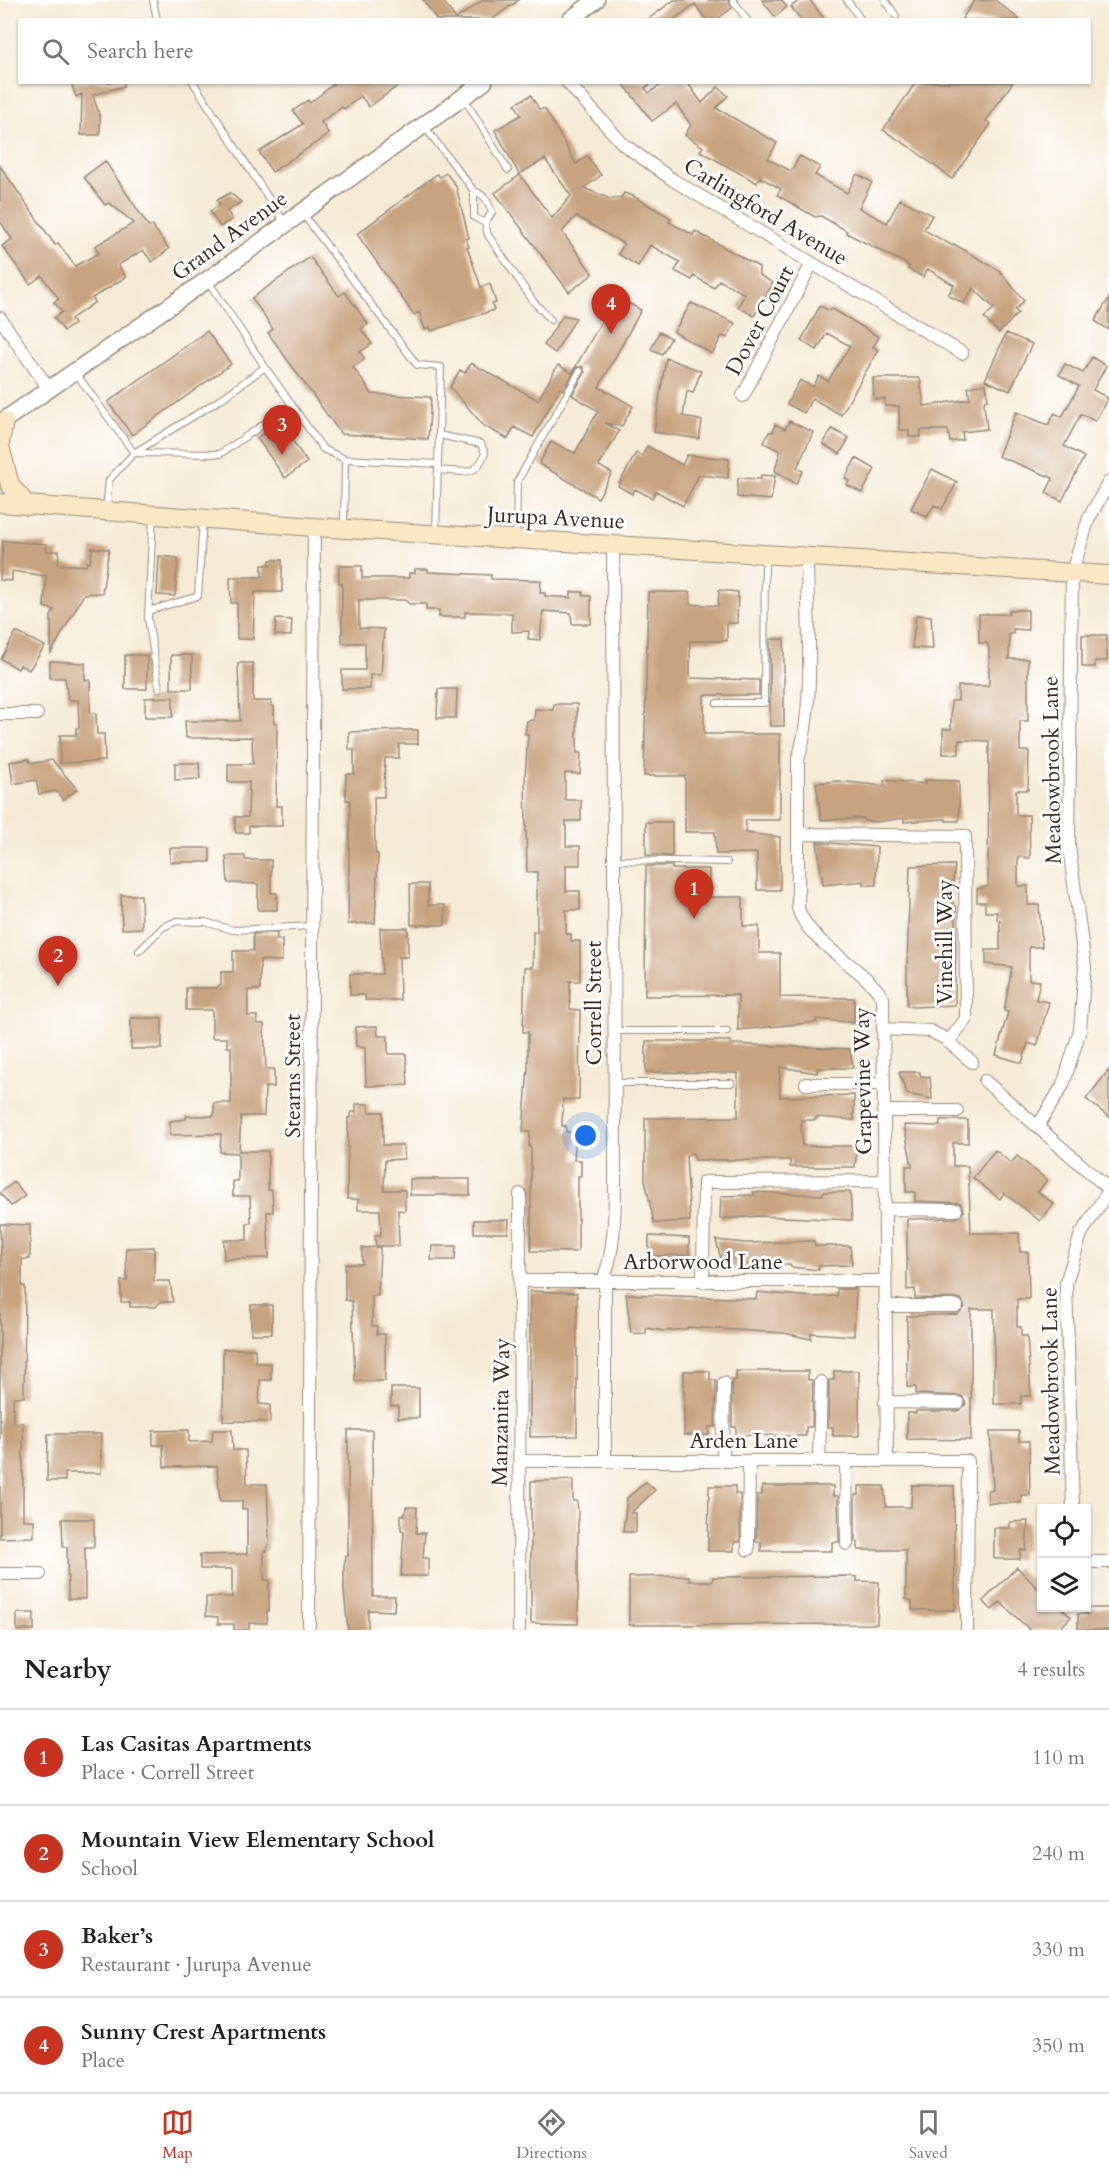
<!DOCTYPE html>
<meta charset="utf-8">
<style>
:root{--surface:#fff;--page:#f6f6f6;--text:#202124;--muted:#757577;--line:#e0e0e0;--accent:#c8321e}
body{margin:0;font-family:Cardo,serif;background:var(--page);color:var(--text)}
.controls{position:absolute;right:18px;bottom:18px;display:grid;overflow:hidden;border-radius:0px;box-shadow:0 2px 4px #0004}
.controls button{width:54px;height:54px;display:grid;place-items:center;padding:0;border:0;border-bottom:2px solid var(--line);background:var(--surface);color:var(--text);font:30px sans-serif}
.you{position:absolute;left:586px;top:1136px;width:21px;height:21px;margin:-15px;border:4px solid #fff;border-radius:50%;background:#1a73e8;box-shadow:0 0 0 9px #1a73e833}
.badge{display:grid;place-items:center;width:39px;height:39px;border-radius:50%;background:var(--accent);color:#fff;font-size:20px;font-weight:700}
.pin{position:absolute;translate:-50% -50px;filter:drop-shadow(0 2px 3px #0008)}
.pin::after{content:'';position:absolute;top:32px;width:21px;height:18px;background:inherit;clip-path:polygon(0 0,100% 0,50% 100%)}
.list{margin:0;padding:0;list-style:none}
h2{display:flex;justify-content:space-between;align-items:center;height:78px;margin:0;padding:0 24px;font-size:26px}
h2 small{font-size:20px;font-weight:400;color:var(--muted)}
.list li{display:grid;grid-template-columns:39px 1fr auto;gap:18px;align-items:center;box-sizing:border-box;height:96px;padding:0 24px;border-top:2px solid var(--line)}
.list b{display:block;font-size:22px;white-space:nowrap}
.list p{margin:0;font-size:20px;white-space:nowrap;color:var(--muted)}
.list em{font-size:20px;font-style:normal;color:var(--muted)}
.icon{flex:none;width:33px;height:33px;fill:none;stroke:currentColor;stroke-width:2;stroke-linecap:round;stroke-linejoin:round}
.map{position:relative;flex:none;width:1109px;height:1630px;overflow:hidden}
.search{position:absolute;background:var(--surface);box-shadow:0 2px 4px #0004;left:18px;right:18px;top:18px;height:66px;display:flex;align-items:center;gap:15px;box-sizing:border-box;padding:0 21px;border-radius:0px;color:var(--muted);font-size:22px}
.sheet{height:462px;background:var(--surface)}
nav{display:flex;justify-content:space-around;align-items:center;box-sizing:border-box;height:84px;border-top:2px solid var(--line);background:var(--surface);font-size:16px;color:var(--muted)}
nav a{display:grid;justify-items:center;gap:3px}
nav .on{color:var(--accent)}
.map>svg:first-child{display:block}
</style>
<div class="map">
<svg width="1109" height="1630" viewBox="0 0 1109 1630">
<rect width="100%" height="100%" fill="#fff"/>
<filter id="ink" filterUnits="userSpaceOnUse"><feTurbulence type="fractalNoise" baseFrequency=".0167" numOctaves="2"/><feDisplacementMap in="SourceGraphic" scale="12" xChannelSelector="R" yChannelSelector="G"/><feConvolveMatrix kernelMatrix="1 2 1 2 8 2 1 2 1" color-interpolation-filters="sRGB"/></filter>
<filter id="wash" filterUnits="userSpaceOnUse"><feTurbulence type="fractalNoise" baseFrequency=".008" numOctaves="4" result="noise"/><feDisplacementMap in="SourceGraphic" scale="24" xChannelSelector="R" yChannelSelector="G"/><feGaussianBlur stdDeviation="1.35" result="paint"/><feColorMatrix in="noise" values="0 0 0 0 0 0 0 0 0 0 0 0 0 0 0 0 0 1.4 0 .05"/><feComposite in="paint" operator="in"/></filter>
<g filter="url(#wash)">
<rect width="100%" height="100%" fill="#f5ead5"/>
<g id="blocks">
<path fill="#c8a37f" d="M423 0H442L456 19 483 0H519L491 20H437Z
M674 0H728L732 8 716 20H706L695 4 673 20H647Z
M762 0H781L787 7 775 17Z
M800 0H810L825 20H801L791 7Z
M975 0H995L1020 20H961Z
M71 82H124V86L93 95 100 117V135H81L82 94 76 97Z
M336 82H403L369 107 361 96 344 109 342 107 321 122 329 134 272 172 259 152 303 124 293 111 308 100 310 103Z
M622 82H653L645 88 649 93 665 82H687L702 103 718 87 728 96 716 108 777 143 768 159 791 171 800 156 820 167 815 175 847 193 857 174 872 182 859 208 887 223 900 199 932 215 924 230 953 246 954 244 1000 271 1024 301 1015 310 1018 313 999 333 984 318 994 308 973 288 964 304 948 295 954 285 928 269 923 277 908 269 909 266 899 260 846 233 847 231 821 216 815 217 777 195 781 189 760 177 757 183 700 151 703 147 685 135 691 125 676 104 652 121Z
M916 82H1013L986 121 991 124 952 179 910 147 883 130Z
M531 95 539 109H545L576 164 587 156 601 175 584 188 610 199 621 198 624 193 633 196 671 218 669 222 693 235 695 231 759 267V275L773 283 754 316 738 307 745 294 719 280 714 288 694 276 692 280 675 271 680 262 650 245 638 266 618 254 624 244 576 216 562 232 593 274 569 292 495 193 520 175 552 218 571 196 545 159 519 174 495 130 521 115 515 104Z
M105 161 149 227 152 225 169 249 152 262 143 250 118 265 126 277 92 298 95 302 71 319 74 324 64 331 54 318 62 312 54 302 59 299 42 276 30 284 2 246 12 239 0 221V166L55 245 58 243 75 266 99 253 95 246 134 223 109 203 105 205 84 177Z
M446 173 456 186 469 238 466 239 469 247H467L481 287 490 284 496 303 492 304 494 310 431 331 430 327 425 330 419 312 414 315 357 234 437 174 440 177Z
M230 193 241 202 227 211 232 219 220 227 210 211 220 205 217 200Z
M310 257 339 296 345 292 368 324 361 329 372 344 360 352 365 359 353 367 372 394 431 397 428 439 341 434 268 333 273 329 252 298Z
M616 296 641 310 599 387 633 406 622 426 605 423 619 431 599 466 612 473 598 498 539 464 551 442 575 453 598 411 572 395 585 373 583 367H577L563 390 560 388 533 437 514 427 508 439 484 426 450 387 460 370 465 373 471 363 538 400 558 365 572 373Z
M1109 298V330L1095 321Z
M691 303 735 323 727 338 722 336 712 354 674 332Z
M820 306 830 311 831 308 879 337 873 347 878 350 841 415 812 398 804 413 787 404 800 380 813 387 819 376 828 381 850 346 827 333 817 350 801 341Z
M563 315 576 318 555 353 544 345Z
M207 331 231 364 132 435 108 402Z
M659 332 671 338 662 354 651 349Z
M1006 333 1032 344 1010 391 985 380Z
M1092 357 1106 366 1093 390 1108 398 1095 421 1081 414 1064 446 1084 457 1062 501 1046 493 1053 478 998 456 1016 412 1048 425 1055 413 1062 417 1079 386 1059 375 1065 364 1083 373Z
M666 358 701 371 693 393 687 391 683 416 702 421 699 439 654 432Z
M873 378H920L924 406 970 399 968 387 986 384 988 400H985L984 404 987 429 962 432 963 440 950 442 948 430H921V437H909V430H899V406H885V399H874Z
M789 421 813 432 797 468 803 471 796 484 775 471 780 451 764 443 769 432H773L775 424 785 429Z
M280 422 307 462 285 478 257 438Z
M832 429 849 438 840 454 823 444Z
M647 446 682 465 687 455 729 459 728 478 699 475 683 506 656 491 652 498 635 489 632 494 618 486 636 453 642 456Z
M856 458 875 469 862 493 847 485 849 481 845 478Z
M932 469 957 482 942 509 934 505 927 517 911 509Z
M761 475 775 476 771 500 737 497 738 478 761 479Z
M3 541 47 544 46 551H59L58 564 86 566 87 562 90 563 92 548 109 549 102 593 84 594 51 653V616L54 610 44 607 46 576 12 571V581L0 580Z
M159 556 178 558 175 596 157 595Z
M270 560H282V592H255L253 639H237V603H231L230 577H262V565H270Z
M339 566H362V578H409V573H415V569H428V572L491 575V579L536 580 541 581 540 593H545V596L571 598V592H583V596H591V624H572L571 613 543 611 540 640 528 639 529 631 512 632V613L465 612V617H439V610H426V604H409L405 600H359V628L384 629 381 675H370V689H342V670H365V643H342V583H339Z
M719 590 738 592 737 623H727V641H690V678L759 680V695H704V734H780V820H746L745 833 780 837V890H757V853L716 854 715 832H685V776H644L648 592H690V604L718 606Z
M1009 610H1028V630L1013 629V634H1009V659H1028V721H1020V751H1029L1028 790H1016V815H1029L1030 858 1018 857V886H1028V905H1039L1042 947H1029V980L1040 981 1036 1000 1049 1002 1037 1046 1028 1043 1022 1063 996 1055 1008 1012 1004 1011 1012 967 986 964V950H1000V920H997V912H985V902H977V889L988 886 989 741 959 740V754H943V729H951V701H958V686H988L989 683V649L987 643H979V614H1009Z
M916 615 931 616 933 649 912 648Z
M276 619 292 620 291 636 275 635Z
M16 632 45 646 29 670 20 665 18 669 1 659Z
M1082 635H1107V661H1095V667H1082Z
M770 639H784V726H770Z
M125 655H147V689H125Z
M171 655H192V689H171Z
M50 661 85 663V680H90V713H96L97 734H104L105 761 60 763V735H76V728H79L78 700H68L65 678H50Z
M238 663H253V701H271V706H274V723H277L276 806H282V826H249V833H236L235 829V817H248L249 782H228V764H253L252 737 186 738 185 721H240Z
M438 689H457L456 718H437Z
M173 697V717H145V698Z
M554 704H577V753H581L580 774 565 773V800H581V821H566V846H580V865H566V891H580V910H566V934H571V941H580V981H570V1009L580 1010 579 1100 563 1099 562 1126H566V1132H576L574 1160H581V1176H578V1251L573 1252 531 1251V1148L529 1147 530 1132H523L528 1067V1032H523L525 967H533V932H537V872H527L525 778 528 734H525L527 721 534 720 535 709 553 710Z
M403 730H418V744H399V758H385L384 797H374L375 847 376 854H378L375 923 348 924 350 800H346V774H354V750H349V732Z
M29 759V762L34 763 52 760 77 789 63 800 56 791 39 794 36 780 13 784 10 762Z
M175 763H199L200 779 175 780Z
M884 780 926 784 925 780 959 781V821H946V819L904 822V818L876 822 864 821V818L821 820 816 783 838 781 885 786Z
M646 822H672V856L646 855Z
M817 842 877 847 876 885H864V881L823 885Z
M170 848H210V862H170Z
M226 856H245V860H271V893H277V910H258V884L228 883Z
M955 865 952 888 953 906H956L955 1005 913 1007 907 1006V969L910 866Z
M646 866H672V869H709V897H743V926H759V953H780V997L854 998V1023L816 1019 817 1022 738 1030V995L645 996Z
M410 884H428V905H445V925H411Z
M121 895H141L142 928 122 929Z
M380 928H408V957H399L400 1000H365V995H350V974H382Z
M277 933V940H282V961L260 960V990H248V1016H257V1024H264L266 1069H274V1087H265L264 1116H241L239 1151H268V1190H272L273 1212H267L269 1258 224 1259V1240H247V1223H251L250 1196H233V1181H238V1153L220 1152 221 1134 170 1135V1121L186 1119V1116H214V1103H231V1047H227V1038H212V1010H186V988H216L221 985V972H233V951H253V934Z
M131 1018H162V1049H131Z
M377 1026 378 1036H388V1054H406L408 1085 366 1086 365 1048 356 1046 355 1027Z
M646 1041H731V1044L850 1049 853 1068H817V1073L780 1067V1097L854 1095V1120L816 1117V1120H801L802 1146H857L855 1167H790V1160H695L693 1153 686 1155 690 1221 654 1223 645 1180V1118L738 1117V1073L646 1072Z
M1109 1070V1117L1086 1099Z
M899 1072H920V1076L930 1077 932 1099 907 1094Z
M356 1104H369V1112H383V1145H403L404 1159 385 1160 384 1190H405V1211L398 1210 399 1246H376L375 1235H381L380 1210H358V1199H347L348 1118H351V1112H356Z
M940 1120H968V1143H953V1166H968L971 1233H1019L1020 1252H1028L1029 1299H1017V1327H1021V1336H1027L1031 1396H1021V1404H994V1309H971V1440L907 1439V1413H916V1411H958L966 1404 962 1396 916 1394V1387H907V1316L958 1314 965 1307 961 1299 915 1298V1289L907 1290V1219L956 1218 964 1211 960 1203 915 1201V1192H906V1166H912L904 1125 940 1126Z
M995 1150 1011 1163 1017 1156 1047 1180 1038 1192 1054 1204 1040 1221 1004 1193 1000 1199 973 1178Z
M410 1179H470V1195H410Z
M14 1182 25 1196 11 1206 0 1193Z
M753 1192 823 1195V1192H850L852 1220 759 1216 720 1219 721 1196 754 1195Z
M474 1220H509L508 1233H474Z
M0 1224 30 1225V1259H22V1286H25L24 1397H13V1423H23V1520H34V1537L0 1538V1305L2 1297Z
M649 1236 689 1238V1255L649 1256Z
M716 1240 746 1243 814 1241 815 1246H850L852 1265 818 1266 819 1270 791 1267 790 1264H748V1269L723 1267Z
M456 1246 455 1260H431L432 1246Z
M154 1247V1281H170L173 1302H160L156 1307H130V1302H121V1281H127L126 1248Z
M380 1247 378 1296H372V1326H377V1334H385V1381H355L352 1301 345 1300V1264H362V1248Z
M837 1289H856L854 1336 811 1333V1339L784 1333 687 1327V1329L664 1331 646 1328V1334L631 1333 626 1294 756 1299 757 1292 812 1297 837 1296Z
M530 1291 577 1293V1436L530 1437Z
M251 1305H272V1334H251Z
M223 1349H255L256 1363H271V1380H260L259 1404 270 1405V1422L223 1421Z
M684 1371H710V1380H716L715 1427H709V1435H684Z
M736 1371H808V1380H813L812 1427H806V1436L736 1435V1427H732V1380H736Z
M834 1371H859V1436H833V1427H828L829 1380H834Z
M391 1388H419V1418H398V1406H391Z
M189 1430V1442L212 1441 213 1430H232L233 1450H246L247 1484H267L269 1540 267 1551H264V1580H269V1611H267V1623H249V1630H234V1624H218V1617L206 1616V1597H232V1569H200V1555L247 1554V1509H242V1501H220L217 1466 164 1467 163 1445H153V1431Z
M348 1430H372L373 1596H395L394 1611 368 1610V1630H348L344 1591V1566L346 1556H348Z
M990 1431H1019V1441H1029L1030 1495H1021V1503H988V1490H993Z
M48 1434H101V1473H65V1481H47Z
M573 1480V1501H577L578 1511V1624L531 1623V1481Z
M646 1482 655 1490 631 1513H636V1532H623L627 1498Z
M912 1485 954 1486 955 1610H912V1601L906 1599V1550H858V1542H855V1495H859V1486H884L886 1507H911Z
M709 1486H735V1494H740V1542H734V1551H708Z
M762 1486H833V1496H838L839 1542H832V1551H761V1542H756L757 1495H762Z
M406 1507H417L416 1533H425L423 1558H428V1576H401L404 1531 401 1530V1515H405Z
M62 1519H94V1547H85V1599H68L67 1547H63Z
M1028 1521 1026 1550H1020V1559H994V1528H1010V1522Z
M1017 1567 1041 1592V1608H1061L1071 1617 1058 1630H1030L1000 1602 992 1610 983 1601Z
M689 1576V1581H713V1577H723L847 1576 857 1577V1581L879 1582 877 1624 629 1625V1577Z
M1087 1608H1109V1630H1078V1614H1087Z
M17 1613H34V1630H17Z"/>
</g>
</g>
<g filter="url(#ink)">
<use href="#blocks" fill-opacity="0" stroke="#988a7a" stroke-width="1.5"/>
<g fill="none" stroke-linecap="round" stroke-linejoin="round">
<g stroke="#988a7a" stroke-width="8">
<path id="service" d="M153 0 157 20
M733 0 747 20
M847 0 861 20
M885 0 896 16
M193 82 284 222
M464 98 508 170
M424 126 474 191C485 195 488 201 492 212L485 223 474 217V191
M303 214 417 365 441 367 438 464
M485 223 488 235 533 301 551 320
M75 372 134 453 109 480 106 510
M292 405 323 449 345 459 344 527
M134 453 221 399 265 367 208 281
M134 453 220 454 292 405 265 367
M345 459 438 464 436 532
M438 470C461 471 476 479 485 453L481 444 439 435
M153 516 148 618 159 688
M516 538 517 482 580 371
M148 611 198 596 203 519
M717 703H764L765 555
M614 860 727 862
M139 951 163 927 177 921 205 922 233 930 313 926
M615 1031H727
M615 1083H731"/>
</g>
<g stroke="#988a7a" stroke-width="14">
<path id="minor" d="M567 82 623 144 673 180 962 353
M0 318 49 389
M743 396 812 263
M807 557C807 616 816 705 798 759V908C809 945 861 964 883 998L887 1461
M0 714H37
M798 834 965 836 966 1019 948 1042
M883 1029 930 1031 944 1038 972 1062
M985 1081 1109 1189
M806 1084H883
M883 1111H957
M1038 1126 1063 1085 1080 1030 1085 967 1069 846 1072 572 1089 518 1109 482
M884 1209 956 1210
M522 1281H884
M703 1282 704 1182 884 1181
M884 1306H957
M885 1402 958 1403
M520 1461H968L967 1630
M605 1461V1274C615 1250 615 1204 615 1178L613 544
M723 1461 724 1383
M819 1461 821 1382
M846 1461 847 1544
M1073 1508 1066 1283 1081 1234 1109 1190
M748 1550 749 1461
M1086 1562H1109
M0 1574H40
M309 1625 314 527
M519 1630 520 1194"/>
</g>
<g stroke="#988a7a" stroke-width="19">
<path id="tertiary" d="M570 20 596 0
M0 423 223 269 484 82"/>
</g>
<g stroke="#988a7a" stroke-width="20">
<path id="secondary" d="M0 443 4 421
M0 446 10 485 28 506
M0 503 314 527 1109 575"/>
</g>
<use href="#service" stroke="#fff" stroke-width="6"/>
<use href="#minor" stroke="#fff" stroke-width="12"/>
<use href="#tertiary" stroke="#fff" stroke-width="16"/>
<use href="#secondary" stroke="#fae7c3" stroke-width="18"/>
</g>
</g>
<g text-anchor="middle" stroke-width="6" stroke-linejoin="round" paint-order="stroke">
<g font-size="22" fill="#3b2a1e" stroke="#fff">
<text transform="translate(766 211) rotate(31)" y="8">Carlingford Avenue</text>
<text transform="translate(229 235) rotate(-36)" y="8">Grand Avenue</text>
<text transform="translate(759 320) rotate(-62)" y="8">Dover Court</text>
<text transform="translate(556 517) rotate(3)" y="8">Jurupa Avenue</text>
<text transform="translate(1051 770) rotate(-91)" y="8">Meadowbrook Lane</text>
<text transform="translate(944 942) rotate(-90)" y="8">Vinehill Way</text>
<text transform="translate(593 1003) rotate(-90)" y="8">Correll Street</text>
<text transform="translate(292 1076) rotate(-90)" y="8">Stearns Street</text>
<text transform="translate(862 1081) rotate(-91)" y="8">Grapevine Way</text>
<text x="703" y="1269">Arborwood Lane</text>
<text transform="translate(1050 1381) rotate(-91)" y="8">Meadowbrook Lane</text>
<text transform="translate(500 1412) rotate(-89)" y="8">Manzanita Way</text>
<text x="744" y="1448">Arden Lane</text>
</g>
</g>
</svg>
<div class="controls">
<button><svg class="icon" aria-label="locate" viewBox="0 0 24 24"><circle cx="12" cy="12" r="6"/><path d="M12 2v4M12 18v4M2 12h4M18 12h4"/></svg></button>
<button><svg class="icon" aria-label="layers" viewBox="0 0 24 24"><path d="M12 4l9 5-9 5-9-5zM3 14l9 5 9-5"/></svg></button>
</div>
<div class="you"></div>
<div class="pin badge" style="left:694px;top:919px">1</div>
<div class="pin badge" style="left:58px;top:986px">2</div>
<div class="pin badge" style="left:282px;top:455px">3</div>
<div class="pin badge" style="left:611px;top:334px">4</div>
<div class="search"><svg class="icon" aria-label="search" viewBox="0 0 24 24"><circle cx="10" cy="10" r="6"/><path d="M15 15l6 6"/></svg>Search here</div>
</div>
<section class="sheet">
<h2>Nearby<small>4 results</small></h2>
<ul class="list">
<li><span class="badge">1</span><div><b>Las Casitas Apartments</b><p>Place · Correll Street</p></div><em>110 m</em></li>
<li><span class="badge">2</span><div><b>Mountain View Elementary School</b><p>School</p></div><em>240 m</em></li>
<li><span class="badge">3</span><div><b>Baker’s</b><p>Restaurant · Jurupa Avenue</p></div><em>330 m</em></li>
<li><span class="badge">4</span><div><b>Sunny Crest Apartments</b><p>Place</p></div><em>350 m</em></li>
</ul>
</section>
<nav>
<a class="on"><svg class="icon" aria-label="map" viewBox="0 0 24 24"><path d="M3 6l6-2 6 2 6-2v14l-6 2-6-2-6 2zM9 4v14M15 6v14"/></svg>Map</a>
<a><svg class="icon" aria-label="directions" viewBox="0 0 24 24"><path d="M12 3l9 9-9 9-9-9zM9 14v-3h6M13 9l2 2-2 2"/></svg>Directions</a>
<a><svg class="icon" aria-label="saved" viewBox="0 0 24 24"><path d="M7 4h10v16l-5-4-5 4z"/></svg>Saved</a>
</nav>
